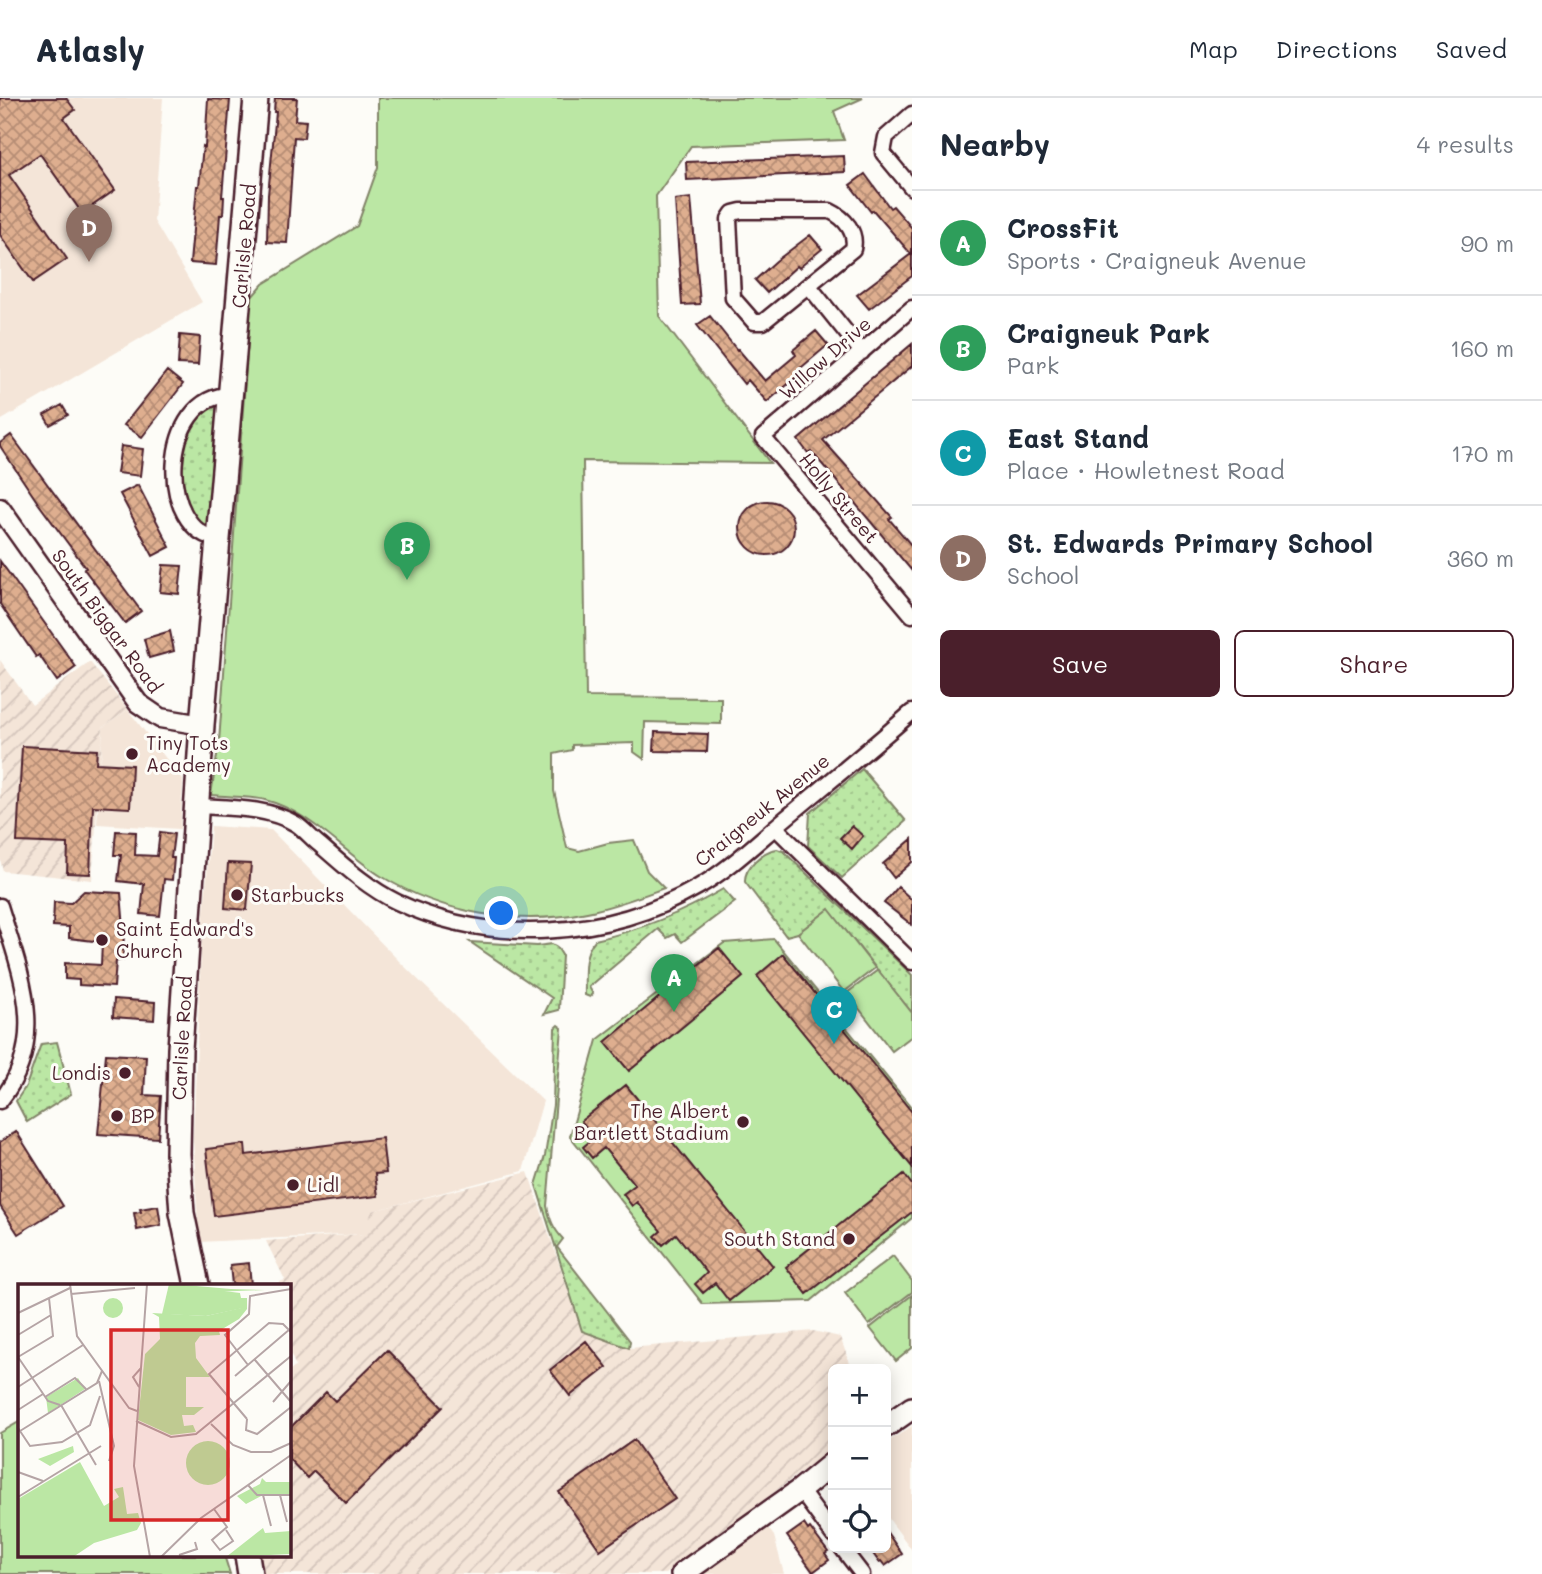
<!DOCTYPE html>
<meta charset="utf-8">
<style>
:root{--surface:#fff;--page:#f6f6f7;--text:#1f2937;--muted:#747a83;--line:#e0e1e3;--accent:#4a1f2b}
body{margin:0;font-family:Mali,sans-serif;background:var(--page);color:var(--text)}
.controls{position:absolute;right:21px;bottom:21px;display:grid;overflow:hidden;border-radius:10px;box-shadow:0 4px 18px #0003}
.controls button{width:63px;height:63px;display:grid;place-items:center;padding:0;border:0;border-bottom:2px solid var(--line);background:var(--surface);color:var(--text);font:35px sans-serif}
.you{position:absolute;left:502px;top:816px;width:24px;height:24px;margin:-18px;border:5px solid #fff;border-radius:50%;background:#1a73e8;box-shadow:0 0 0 10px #1a73e833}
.badge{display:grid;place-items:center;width:46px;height:46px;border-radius:50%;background:var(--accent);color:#fff;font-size:23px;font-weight:700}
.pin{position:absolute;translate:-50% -58px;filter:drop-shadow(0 2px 4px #0008)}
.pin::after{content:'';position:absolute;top:37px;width:24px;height:21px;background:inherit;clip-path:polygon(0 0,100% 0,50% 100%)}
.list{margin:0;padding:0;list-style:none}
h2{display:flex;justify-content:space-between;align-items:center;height:91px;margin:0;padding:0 28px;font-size:30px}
h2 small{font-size:23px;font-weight:400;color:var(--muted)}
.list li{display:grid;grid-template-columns:46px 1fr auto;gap:21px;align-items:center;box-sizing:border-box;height:105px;padding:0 28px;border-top:2px solid var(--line)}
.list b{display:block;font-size:26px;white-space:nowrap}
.list p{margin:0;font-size:23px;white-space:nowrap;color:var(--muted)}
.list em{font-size:23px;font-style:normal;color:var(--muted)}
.actions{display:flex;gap:14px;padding:21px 28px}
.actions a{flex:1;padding:16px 0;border:2px solid var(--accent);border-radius:10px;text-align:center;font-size:24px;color:var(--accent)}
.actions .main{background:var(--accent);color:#fff}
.icon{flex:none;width:38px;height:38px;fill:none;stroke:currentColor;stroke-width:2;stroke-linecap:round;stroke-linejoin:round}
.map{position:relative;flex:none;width:912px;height:1476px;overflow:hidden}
header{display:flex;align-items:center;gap:42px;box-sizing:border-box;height:98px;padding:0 35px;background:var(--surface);border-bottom:2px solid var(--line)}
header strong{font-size:33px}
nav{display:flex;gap:38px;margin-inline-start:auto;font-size:24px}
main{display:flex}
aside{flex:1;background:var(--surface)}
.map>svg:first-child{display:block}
</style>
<header>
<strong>Atlasly</strong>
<nav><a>Map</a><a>Directions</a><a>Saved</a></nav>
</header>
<main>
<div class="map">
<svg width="912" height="1476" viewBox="0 0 912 1476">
<defs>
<pattern id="industrial-furrows" width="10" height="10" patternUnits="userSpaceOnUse" patternTransform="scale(1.75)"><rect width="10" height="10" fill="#f4e5d8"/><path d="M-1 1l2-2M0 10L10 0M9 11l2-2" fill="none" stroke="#d3c4ba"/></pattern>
<pattern id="grass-dots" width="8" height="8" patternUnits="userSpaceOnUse" patternTransform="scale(1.75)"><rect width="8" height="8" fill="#bbe7a4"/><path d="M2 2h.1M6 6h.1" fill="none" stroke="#a2c68d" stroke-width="1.8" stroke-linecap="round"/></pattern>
<pattern id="building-cross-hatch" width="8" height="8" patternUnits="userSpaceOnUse" patternTransform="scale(1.75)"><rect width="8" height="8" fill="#deae8f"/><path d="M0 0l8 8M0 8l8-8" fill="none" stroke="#b68d75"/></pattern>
</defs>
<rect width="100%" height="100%" fill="#fdfcf7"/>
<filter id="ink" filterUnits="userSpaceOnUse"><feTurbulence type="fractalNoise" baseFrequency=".0143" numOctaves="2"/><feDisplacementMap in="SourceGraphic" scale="14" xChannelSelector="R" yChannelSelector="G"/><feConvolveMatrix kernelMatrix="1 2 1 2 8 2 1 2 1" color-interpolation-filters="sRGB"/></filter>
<g filter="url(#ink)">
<path fill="#f4e5d8" d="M0 0H163L154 123 202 204 0 323Z
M128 612 183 682 180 731 97 726 103 629Z
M211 728 271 732 399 863 543 1003 523 1073 373 1113 364 1136 199 1144 193 1040 201 852Z
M912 1328V1452L886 1417V1345Z
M768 1430 774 1438 784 1476H703Z"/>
<path fill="url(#industrial-furrows)" d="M0 562 32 607 90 564 128 612 103 629 92 782 3 773 0 761Z
M528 1074 582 1233 630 1250 813 1233 840 1239 852 1271H833V1350L665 1476H263L260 1457H289V1272L296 1269 289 1252V1187H272L285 1182 266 1143 363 1136 372 1113Z"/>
<path fill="url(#grass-dots)" stroke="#828368" stroke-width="2" d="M218 302 207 430 200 427 194 421 182 391 180 364 184 346 198 318Z
M862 671 906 723 842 780 808 748 810 715Z
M777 751 783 753 912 877V915L829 812 798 835 786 838 745 784C744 770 762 753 777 751Z
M723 791 735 804 682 844 675 836 667 840 658 831 589 889 593 896 590 899 585 897C585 879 582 856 595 842 641 832 682 815 723 791Z
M470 844 537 848 552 846 557 849 562 857 559 912 544 916 552 900Z
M558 927 562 930 547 1108C550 1122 553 1130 563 1141L557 1149 630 1243 629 1250 582 1233 536 1087 545 1058 553 1007 555 930Z
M57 944 71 996 27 1024 16 1003 26 988 41 946Z"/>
<path fill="#bbe7a4" stroke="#828368" stroke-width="2" d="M378 0H863L834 13 844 42 691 48 656 98 659 218 770 365 583 363 586 599 721 600V626L645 624 644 661 634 654V645L572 647V652L554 656V693L567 750 579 753 608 745 634 742 647 773 664 790C639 799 613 809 587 814 517 829 441 815 381 778 343 754 310 713 265 702 248 698 229 699 211 697L219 644 251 200 263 186 357 128 378 69Z
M829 811 875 870 844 894 798 835Z
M774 841 912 1010V1120L811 1203 703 1206 570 1038 597 942 724 845Z
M878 872 912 915V938L892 953 847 895Z
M893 1158 912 1183V1194L869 1227 845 1195Z
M912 1197V1250L896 1263 870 1230Z
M19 1324V1457H224L230 1476H0V1335Z"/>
<path fill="url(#building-cross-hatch)" stroke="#4a1f2b" stroke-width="2" d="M0 0H66L75 12 64 20 115 92 82 115 40 56 9 77 67 161 33 184 0 137Z
M275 0H297L295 22 306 23 304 40 294 39 287 145 267 144 268 97 276 14H274Z
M208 1 230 2 222 99H224L223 117H220L216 167 190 165 197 88H199L203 48 205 49Z
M844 58 845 74 687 82 686 64Z
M865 76 890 110 893 108 912 130V178L869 211 857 197 911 156 873 112 871 114 850 87Z
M691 100 700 206 682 207 675 102Z
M810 137 822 151 799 170 797 168 767 195 755 182 776 163Z
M710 218 737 252 738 251 765 283 796 257 793 252 816 233 828 247 796 274 799 277 767 304 748 282 744 286 697 227Z
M180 237 200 239 198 267 178 266Z
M912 246V268L823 342 892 419 889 421 912 448V473L839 386 811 353 808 355 798 342Z
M167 273 183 286 142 339 124 327Z
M62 307 68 317 50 327 44 317Z
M11 337 141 513 125 525 84 471 86 470 38 405 0 348V345Z
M121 348 143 351 140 378 117 375Z
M138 387 170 449 153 458 120 396Z
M740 430a27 27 0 1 1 54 0a27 27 0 1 1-54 0Z
M0 463 76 569 57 583 39 557 36 559 0 506Z
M163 467 182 468 179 496 160 494Z
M170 533 174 553 149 560 144 541Z
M655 634 708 636 707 654 654 653Z
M22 648 97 652 96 665 132 667 130 710 93 708 90 776 67 775 68 746 17 744Z
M852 728 863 738 852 751 840 740Z
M116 733 136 734 135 757 157 758 160 734 174 736 171 760H174L172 782 164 781 160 818 141 816 144 786 118 783 121 757H114Z
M912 741V764L894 780 883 766Z
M228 765 251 766 247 812 225 810Z
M898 789 912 802V827L884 805Z
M84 793 121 795 124 831 123 863H116L114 889 79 887V882L65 881V865L101 867 102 844 69 840V829L53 828 54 804 71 805Z
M719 850 743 879 629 973 605 944Z
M783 856 912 1014V1069L757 878Z
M114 901 155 904 154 922 113 919Z
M106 956 146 958 144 997 161 998 158 1040 98 1036Z
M626 987 773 1168 729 1203 715 1185 703 1195 695 1186 707 1175 676 1136 663 1147 655 1138 661 1133 637 1104 632 1108 623 1096 635 1087 604 1050 592 1060 583 1049 595 1039 581 1023Z
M16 1033 63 1108 18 1136 0 1108V1044Z
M382 1040 386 1075 375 1076 378 1098 214 1118 206 1051 245 1046 246 1057Z
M904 1076 912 1087V1114L807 1196 786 1169Z
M158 1108 161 1127 137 1132 134 1115 141 1114 140 1111Z
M249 1165 251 1187H232L230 1167Z
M586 1243 607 1269 570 1298 550 1272Z
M387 1252 443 1309 346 1405 314 1373 307 1380 289 1361V1331L326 1294 335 1303Z
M634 1342 675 1401 600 1452 559 1394Z
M804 1426 808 1432 810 1430 828 1454 825 1456 829 1462 813 1474 787 1438Z
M886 1433 902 1456 885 1468 881 1463 879 1464 869 1450H886Z"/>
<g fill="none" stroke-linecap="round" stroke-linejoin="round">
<g stroke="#4a1f2b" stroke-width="19">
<path id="minor" d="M912 16 886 39 883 55 912 90
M741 113H830C845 120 857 134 853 151L763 224H754L733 200 729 121 733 115Z
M809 188 862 254
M912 210 763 339 912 517
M220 441C156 435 159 297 231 297
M198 708C230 710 267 709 296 726 305 732 312 741 320 747 344 768 368 790 397 804 491 848 608 841 698 789 731 770 757 744 786 720 828 685 871 650 912 614
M775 729 912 864
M0 808C20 874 50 942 0 1003
M800 1392 833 1437
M842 1450 862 1476"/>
</g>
<g stroke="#4a1f2b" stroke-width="23">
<path id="tertiary" d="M0 410 138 605 160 620 202 627"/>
</g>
<g stroke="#4a1f2b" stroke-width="26">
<path id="secondary" d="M886 1328 912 1310
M682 1476 800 1392 833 1365"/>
</g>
<g stroke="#4a1f2b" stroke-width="28">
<path id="primary" d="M197 1187 182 1115 178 1056 180 951 202 627 256 0
M247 1457 250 1476"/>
</g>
<use href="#minor" stroke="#fdfcf7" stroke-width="14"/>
<use href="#tertiary" stroke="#fdfcf7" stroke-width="18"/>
<use href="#secondary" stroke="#fdfcf7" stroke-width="21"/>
<use href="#primary" stroke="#fdfcf7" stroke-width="23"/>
</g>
</g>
<g fill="#4a1f2b" stroke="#fdfcf7" stroke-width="2.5">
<circle cx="132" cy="656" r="7"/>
<circle cx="237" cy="797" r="7"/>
<circle cx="102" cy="842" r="7"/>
<circle cx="125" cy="975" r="7"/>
<circle cx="117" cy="1018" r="7"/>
<circle cx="743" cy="1024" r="7"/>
<circle cx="293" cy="1087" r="7"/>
<circle cx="849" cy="1141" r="7"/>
</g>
<g text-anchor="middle" stroke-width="6" stroke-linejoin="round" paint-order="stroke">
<g font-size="19" fill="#4a1f2b" stroke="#fdfcf7">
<text transform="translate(244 148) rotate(-85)" y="7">Carlisle Road</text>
<text transform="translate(825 260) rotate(-41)" y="7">Willow Drive</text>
<text transform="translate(839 400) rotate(50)" y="7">Holly Street</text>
<text transform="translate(107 523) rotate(54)" y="7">South Biggar Road</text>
<text transform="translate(762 712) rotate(-39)" y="7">Craigneuk Avenue</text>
<text transform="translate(182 940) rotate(-87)" y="7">Carlisle Road</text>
</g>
<g font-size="19" fill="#4a1f2b" stroke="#fdfcf7" text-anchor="start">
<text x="146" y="652">Tiny Tots<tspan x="146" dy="22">Academy</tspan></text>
<text x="251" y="804">Starbucks</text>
<text x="116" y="838">Saint Edward's<tspan x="116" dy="22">Church</tspan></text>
<text x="111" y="982" text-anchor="end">Londis</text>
<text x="729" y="1020" text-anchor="end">The Albert<tspan x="729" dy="22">Bartlett Stadium</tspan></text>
<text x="131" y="1025">BP</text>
<text x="307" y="1094">Lidl</text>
<text x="835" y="1148" text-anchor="end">South Stand</text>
</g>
</g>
<g transform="translate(18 1186)">
<rect width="273" height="273" fill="#fdfcf7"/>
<path d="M151 0 222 9 225 24 188 32 144 30Z" fill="#bbe7a4"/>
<path d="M155 0 213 5 247 6 194 8Z" fill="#bbe7a4"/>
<path d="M223 14H229V25L221 35 201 47 202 51 182 52 177 59 178 74 192 93H168V123H186L176 131H164L166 142 175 141 178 148 153 151 120 136 127 70 142 55 141 33 134 29 188 32 223 24ZM85 24a10 10 0 1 1 20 0a10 10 0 1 1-20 0ZM60 94 67 105 30 129 28 113ZM168 179a22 22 0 1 1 44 0a22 22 0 1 1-44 0ZM55 162 56 168 32 182 20 175ZM62 178 86 222 101 213 96 205 105 203 109 230 120 229 123 239 119 246 76 259 55 273H0V215ZM244 194 248 198H273V210H247L228 220 219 212 242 200ZM245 244 247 249 273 247V270L208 273Z" fill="#bbe7a4"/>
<path fill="none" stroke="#b5a4a5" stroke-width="2" d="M52 0 59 52 111 124 119 127M129 0 116 182 132 273M53 10 117 4M0 29 52 4M0 51 33 31M0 73 35 52 31 14M0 73 30 117 42 121M237 76 273 118M230 81 207 51 231 30 232 12 273 5M217 92 272 45M81 97 96 162 91 177M0 103 65 61M121 103 115 93 123 84M27 113 57 94 68 105M255 118 273 97M43 121 78 181M0 126 25 110M229 135 191 90 251 39 265 40 273 48M229 135 228 146 239 150 273 123M118 137 153 153 178 150 273 72M193 140 215 161 233 168H253L273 159M0 144 12 162 44 158 72 141 82 112M2 147 79 99 84 87M0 188 25 197M230 201 239 211H273M245 211 253 242M262 211 269 238M0 213 83 162M196 225 209 243 194 256 202 266 215 257 208 246M161 271 179 265 177 258M143 273 183 234 273 171"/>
<path fill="#d62828" fill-opacity="0.15" stroke="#d62828" stroke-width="3.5" d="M93 46H210V236H93Z"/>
<rect width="273" height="273" fill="none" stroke="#4a1f2b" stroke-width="3.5"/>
</g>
</svg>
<div class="controls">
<button>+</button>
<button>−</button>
<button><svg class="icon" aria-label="locate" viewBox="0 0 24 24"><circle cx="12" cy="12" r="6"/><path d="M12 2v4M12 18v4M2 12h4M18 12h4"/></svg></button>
</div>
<div class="you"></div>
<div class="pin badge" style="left:674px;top:914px;background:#2e9e5b">A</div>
<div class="pin badge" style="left:407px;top:482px;background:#2e9e5b">B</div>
<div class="pin badge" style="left:834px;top:946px;background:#0f9aa8">C</div>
<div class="pin badge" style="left:89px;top:164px;background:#8d6e63">D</div>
</div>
<aside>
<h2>Nearby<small>4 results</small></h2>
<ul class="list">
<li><span class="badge" style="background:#2e9e5b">A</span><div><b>CrossFit</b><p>Sports · Craigneuk Avenue</p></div><em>90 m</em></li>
<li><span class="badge" style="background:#2e9e5b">B</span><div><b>Craigneuk Park</b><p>Park</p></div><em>160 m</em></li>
<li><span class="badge" style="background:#0f9aa8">C</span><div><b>East Stand</b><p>Place · Howletnest Road</p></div><em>170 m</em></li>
<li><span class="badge" style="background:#8d6e63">D</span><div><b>St. Edwards Primary School</b><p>School</p></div><em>360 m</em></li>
</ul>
<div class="actions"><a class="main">Save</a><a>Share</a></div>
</aside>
</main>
